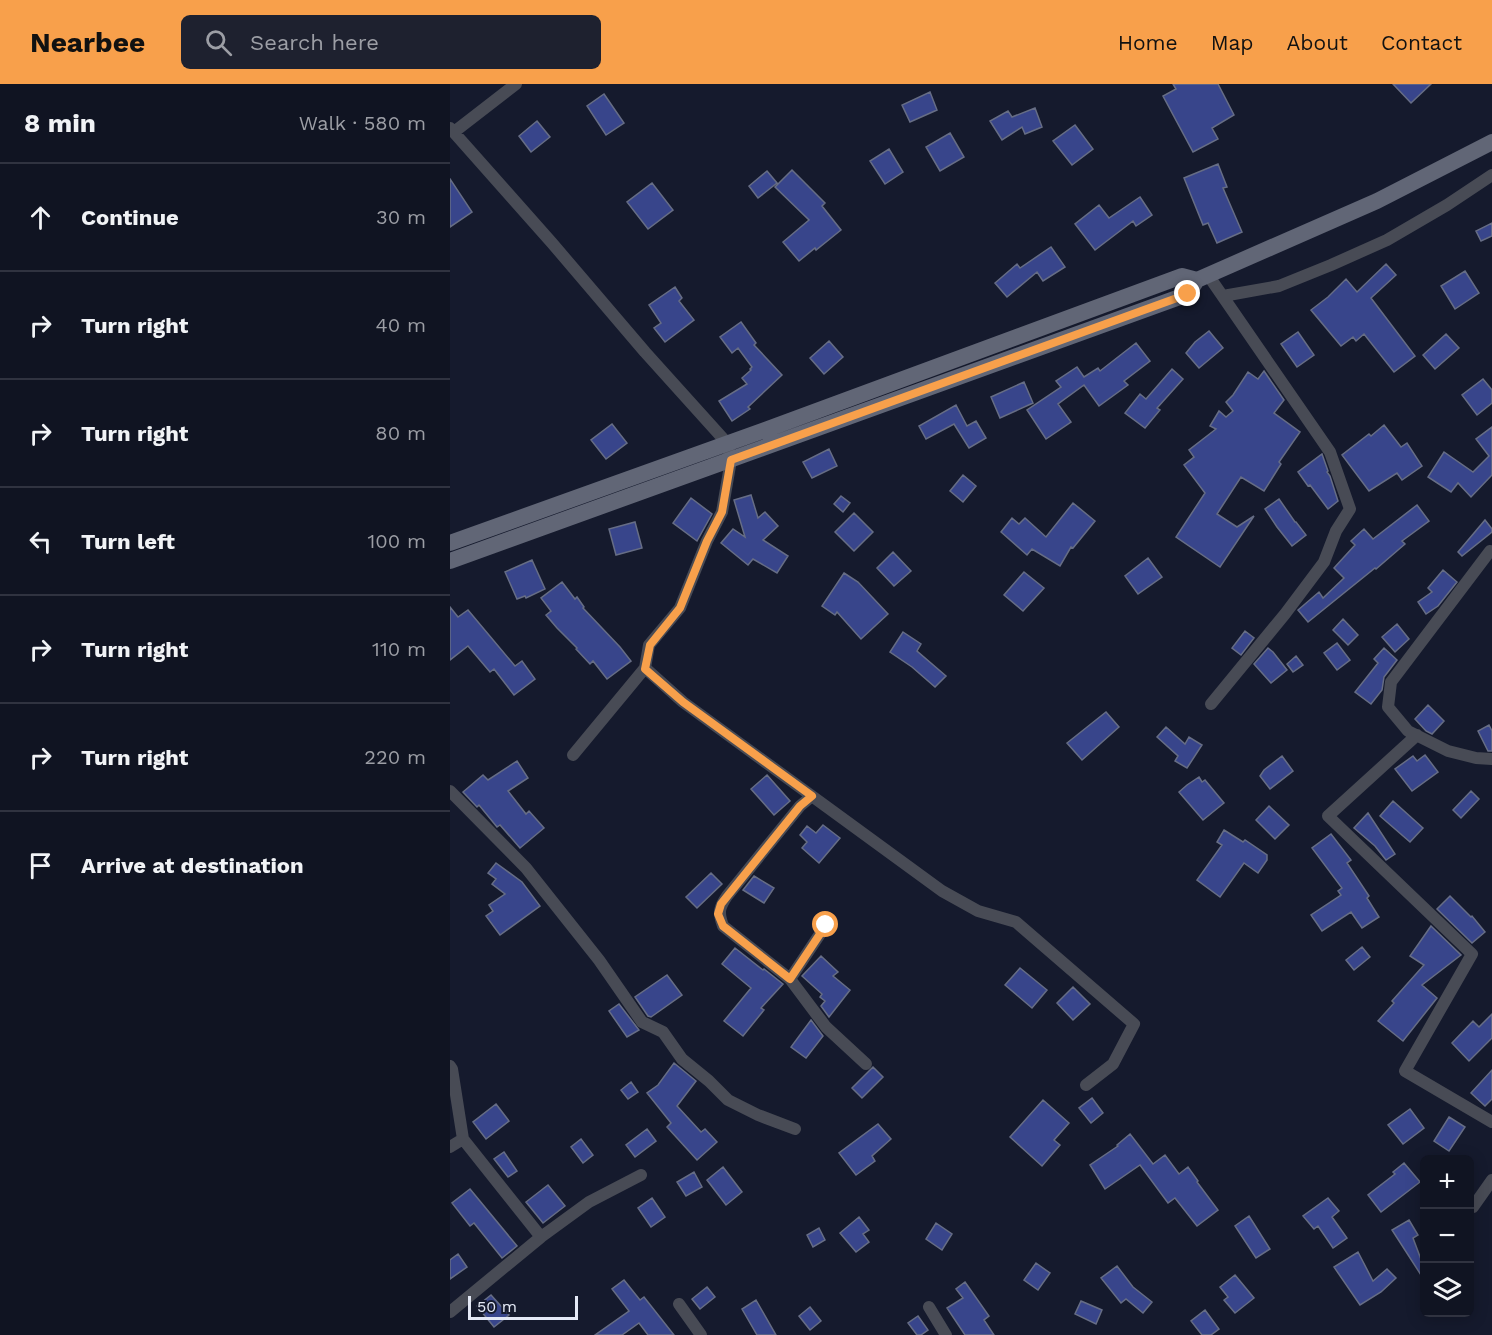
<!DOCTYPE html>
<meta charset="utf-8">
<style>
:root{--surface:#101422;--page:#1e212f;--text:#f1f3f6;--muted:#9c9ea5;--line:#303340;--accent:#f8a04b}
body{margin:0;font-family:"Work Sans",sans-serif;background:var(--page);color:var(--text)}
.controls{position:absolute;right:18px;bottom:18px;display:grid;overflow:hidden;border-radius:9px;box-shadow:0 3px 15px #0003}
.controls button{width:54px;height:54px;display:grid;place-items:center;padding:0;border:0;border-bottom:2px solid var(--line);background:var(--surface);color:var(--text);font:30px sans-serif}
.scale{position:absolute;left:18px;bottom:15px;width:110px;box-sizing:border-box;padding-left:6px;border:3px solid #e4e9f6;border-top:0;font-size:16px;line-height:21px;white-space:nowrap;color:#e4e9f6;-webkit-text-stroke:4px #151a2d;paint-order:stroke}
.stop{position:absolute;width:18px;height:18px;margin:-14px;border:4px solid #f8a04b;border-radius:50%;background:#fff}
.stop.end{background:#f8a04b;border-color:#fff;box-shadow:0 2px 6px #0008}
.list{margin:0;padding:0;list-style:none}
h2{display:flex;justify-content:space-between;align-items:center;height:78px;margin:0;padding:0 24px;font-size:26px}
h2 small{font-size:20px;font-weight:400;color:var(--muted)}
.list li{display:grid;grid-template-columns:39px 1fr auto;gap:18px;align-items:center;box-sizing:border-box;height:108px;padding:0 24px;border-top:2px solid var(--line)}
.list b{display:block;font-size:22px;white-space:nowrap}
.list em{font-size:20px;font-style:normal;color:var(--muted)}
.icon{flex:none;width:33px;height:33px;fill:none;stroke:currentColor;stroke-width:2;stroke-linecap:round;stroke-linejoin:round}
.map{position:relative;flex:none;width:1042px;height:1251px;overflow:hidden}
header{display:flex;align-items:center;gap:36px;box-sizing:border-box;height:84px;padding:0 30px;background:var(--accent);color:#111}
header strong{font-size:28px}
nav{display:flex;gap:33px;margin-inline-start:auto;font-size:21px}
.search{width:420px;height:54px;background:var(--page);display:flex;align-items:center;gap:15px;box-sizing:border-box;padding:0 21px;border-radius:9px;color:var(--muted);font-size:22px}
main{display:flex}
aside{flex:1;background:var(--surface)}
.map>svg:first-child{display:block}
</style>
<header>
<strong>Nearbee</strong>
<div class="search"><svg class="icon" aria-label="search" viewBox="0 0 24 24"><circle cx="10" cy="10" r="6"/><path d="M15 15l6 6"/></svg>Search here</div>
<nav><a>Home</a><a>Map</a><a>About</a><a>Contact</a></nav>
</header>
<main>
<aside>
<h2>8 min<small>Walk · 580 m</small></h2>
<ul class="list">
<li><svg class="icon" aria-label="ahead" viewBox="0 0 24 24"><path d="M12 20V5M6 11l6-6 6 6"/></svg><div><b>Continue</b></div><em>30 m</em></li>
<li><svg class="icon" aria-label="right" viewBox="0 0 24 24"><path d="M7 20v-9h11M14 6l5 5-5 5"/></svg><div><b>Turn right</b></div><em>40 m</em></li>
<li><svg class="icon" aria-label="right" viewBox="0 0 24 24"><path d="M7 20v-9h11M14 6l5 5-5 5"/></svg><div><b>Turn right</b></div><em>80 m</em></li>
<li><svg class="icon" aria-label="left" viewBox="0 0 24 24"><path d="M17 20v-9H6M10 6l-5 5 5 5"/></svg><div><b>Turn left</b></div><em>100 m</em></li>
<li><svg class="icon" aria-label="right" viewBox="0 0 24 24"><path d="M7 20v-9h11M14 6l5 5-5 5"/></svg><div><b>Turn right</b></div><em>110 m</em></li>
<li><svg class="icon" aria-label="right" viewBox="0 0 24 24"><path d="M7 20v-9h11M14 6l5 5-5 5"/></svg><div><b>Turn right</b></div><em>220 m</em></li>
<li><svg class="icon" aria-label="arrive" viewBox="0 0 24 24"><path d="M6 21V4h12l-3 4 3 4H6"/></svg><div><b>Arrive at destination</b></div></li>
</ul>
</aside>
<div class="map">
<svg width="1042" height="1251" viewBox="0 0 1042 1251">
<rect width="100%" height="100%" fill="#151a2d"/>
<path fill="#38458b" stroke="#666d85" stroke-width="1.5" d="M723 0H768L784 31 762 44 768 55 743 68 713 12 726 5Z
M943 0H981L961 19Z
M480 8 487 26 460 38 452 21Z
M154 10 174 39 156 51 137 22Z
M585 24 592 43 575 50 572 43 552 56 540 37 558 27 562 33Z
M87 37 100 53 81 68 69 52Z
M625 41 643 65 622 81 603 57Z
M500 49 514 73 490 87 476 63Z
M439 65 453 88 435 100 420 77Z
M768 80 777 103 773 104 792 148 767 159 758 139 753 141 734 94Z
M342 86 375 119 372 122 391 146 366 166 365 164 349 177 333 158 359 136 325 103Z
M317 87 327 99 308 114 299 102Z
M0 95 22 128 0 143Z
M202 99 223 126 198 145 177 118Z
M690 113 702 131 686 142 683 137 645 166 625 140 649 121 659 134Z
M1042 139V152L1031 157 1026 147Z
M601 163 615 183 593 197 587 188 557 213 545 199 567 180 570 184Z
M936 180 946 191 921 214 965 272 944 288 914 250 906 257 903 253 891 262 861 226 878 213 896 195 907 208Z
M1015 187 1029 209 1005 225 991 202Z
M225 203 232 214 229 217 244 236 215 258 204 244 211 239 199 221Z
M291 238 306 259 304 261 332 291 298 323 300 325 282 337 269 317 297 300 292 294 301 286 300 285 302 283 288 264 282 269 270 253Z
M759 247 773 264 749 284 736 269 745 258Z
M848 248 864 271 847 283 831 260Z
M996 250 1009 264 985 285 973 271Z
M379 257 393 273 374 290 360 274Z
M686 259 700 277 674 297 678 301 649 322 634 301 608 320 621 338 596 355 577 326 611 303 606 297 627 283 634 293 648 284 650 287Z
M722 285 733 295 707 324 710 326 695 344 675 329 690 310 696 315Z
M814 287 834 316 824 329 850 348 829 378 831 380 814 407 791 393 767 430 787 443 804 432 770 483 726 453 755 409 734 381 744 373 739 366 766 345 760 342 769 327 776 333 783 327 776 318 783 311 798 288 808 295Z
M1033 295 1042 306V319L1027 331 1012 311Z
M574 298 583 319 550 334 541 313Z
M506 321 517 342 526 337 536 354 519 364 504 340 476 355 469 342Z
M162 340 177 359 156 375 141 356Z
M934 341 951 363 957 359 972 382 952 396 947 389 919 407 892 371 919 350 921 352Z
M1042 343V391L1021 413 1008 399 1001 408 978 393 994 368 1023 388 1039 372 1026 355Z
M379 365 387 382 362 394 353 378Z
M872 370 878 387 877 388 880 392 888 417 878 425 860 401 858 402 848 388Z
M513 391 526 402 513 418 500 407Z
M301 411 308 434 315 428 328 442 313 456 338 472 327 489 303 475 298 481 271 459 283 445 295 453 284 416Z
M391 412 400 419 393 428 384 420Z
M241 414 262 430 247 457 223 439Z
M829 415 845 438H846L856 451 842 462 827 443 815 425Z
M623 419 645 437 623 464 621 463 610 482 582 465 577 471 551 448 562 434 569 440 575 434 596 453Z
M967 421 979 437 952 457 955 460 926 485 925 484 858 538 848 526 869 508 873 514 894 494 884 484 905 461 901 457 914 445 923 455Z
M404 429 423 448 404 467 385 448Z
M1035 436 1042 445V448L1012 472 1008 468Z
M185 438 192 464 166 471 159 445Z
M443 468 461 487 444 502 427 484Z
M698 474 712 493 688 510 675 492Z
M82 476 95 505 76 514 75 512 67 515 55 488Z
M993 486 1007 498 988 522 976 530 968 518 982 508 978 504Z
M574 488 594 504 573 527 554 511Z
M394 489 408 498 438 530 411 555 387 528 385 531 372 522Z
M112 498 125 515 127 513 134 523 133 524 170 563 181 577 157 595 143 577 140 580 126 565 127 564 107 544 96 531 101 527 91 514Z
M0 523 8 533 18 526 65 582 72 577 85 595 64 611 44 585 40 588 18 562 0 576Z
M893 535 908 551 898 561 883 546Z
M947 540 959 555 945 568 932 553Z
M795 547 804 554 791 571 782 564Z
M453 548 471 560 467 567 496 592 485 603 462 583 440 568Z
M887 559 900 576 887 586 874 569Z
M818 564 823 568 837 586 821 599 804 580Z
M934 564 947 576 934 593 932 606 921 620 905 608 928 579 924 575Z
M846 572 853 581 843 588 837 580Z
M978 621 994 637 982 650 976 647 965 635Z
M656 628 669 643 632 676 617 659Z
M1039 641 1042 647V667H1038L1028 647Z
M716 643 735 660 739 653 752 661 737 684 725 677 728 672 707 653Z
M975 671 988 688 962 707 945 685 963 672 967 677Z
M832 672 843 687 820 705 810 692 814 686Z
M67 677 78 694 58 707 76 730 79 727 94 744 70 764 50 741 47 743 29 721 27 723 13 708 33 691 38 696Z
M317 691 340 717 324 731 301 705Z
M749 693 752 698 755 696 774 719 753 736 729 708 737 701Z
M1021 707 1029 715 1011 734 1003 726Z
M943 717 973 744 960 758 930 732Z
M819 722 839 741 825 755 806 736Z
M918 729 945 770 936 776 925 762 904 744Z
M373 741 390 754 369 779 352 764 357 758 350 751 357 742 366 749Z
M774 746 793 758 795 756 817 771V776L808 789 794 779 770 813 747 796 772 761 767 758Z
M881 750 901 776 897 779 919 812 917 814 929 833 912 844 901 828 872 847 861 831 891 811 888 807 892 804 862 764Z
M46 779 72 798 90 822 50 851 36 832 43 827 39 821 55 810 42 800 46 795 38 789Z
M261 789 272 800 247 824 236 813Z
M304 792 324 804 314 819 293 806Z
M1000 812 1021 833 1022 832 1035 848 1022 859 987 825Z
M981 842 1011 871 972 901 987 914 953 957 928 937 944 919 942 917 974 881 960 872Z
M912 863 920 873 904 886 896 876Z
M285 864 313 886 314 885 333 900 311 924 314 926 293 952 274 937 301 904 272 880Z
M371 872 388 888 383 892 400 906 379 933 371 922 375 917 370 913 372 910 352 892Z
M570 884 597 906 582 924 555 901Z
M217 891 232 911 201 933 198 932 185 913Z
M623 903 640 920 623 936 607 919Z
M169 920 189 946 177 953 159 927Z
M1042 930V954L1019 977 1002 959 1023 937 1029 943Z
M361 936 373 952 356 974 341 963Z
M224 979 246 997 227 1022 251 1048 255 1045 267 1058 247 1076 217 1043 221 1039 197 1009 208 1001Z
M423 983 433 993 412 1014 402 1004Z
M1042 986V1015L1035 1022 1021 1009Z
M181 998 188 1008 178 1015 171 1006Z
M642 1014 653 1029 641 1039 629 1024Z
M593 1016 619 1039 604 1056 610 1061 592 1082 560 1053Z
M46 1020 59 1037 36 1055 23 1038Z
M960 1025 974 1044 953 1060 938 1041Z
M999 1033 1015 1043 999 1067 984 1057Z
M428 1040 441 1055 422 1072 425 1077 406 1091 389 1069Z
M197 1045 206 1057 185 1073 176 1061Z
M680 1050 703 1080 715 1071 729 1090 738 1083 748 1097 747 1098 768 1126 747 1142 725 1114 718 1119 690 1081 655 1105 640 1081 668 1062 667 1061Z
M131 1055 143 1071 133 1079 121 1063Z
M54 1068 67 1087 58 1093 44 1075Z
M954 1079 970 1098 931 1128 918 1111 945 1090 943 1088Z
M273 1083 292 1108 276 1121 257 1096Z
M244 1088 252 1103 236 1112 227 1098Z
M98 1101 115 1122 93 1139 76 1118Z
M20 1105 67 1162 52 1174 24 1139 20 1142 2 1119Z
M202 1114 215 1133 201 1143 188 1124Z
M878 1114 889 1127 882 1133 897 1154 883 1164 868 1142 864 1145 853 1132Z
M799 1132 820 1165 806 1174 785 1142Z
M409 1133 419 1146 413 1150 419 1158 406 1168 390 1149Z
M959 1136 968 1151 963 1154 975 1186V1189L971 1191 942 1146Z
M486 1139 502 1150 492 1166 476 1155Z
M369 1144 375 1156 363 1163 357 1151Z
M908 1168 923 1197 937 1185 946 1194 931 1208 910 1221 884 1183Z
M8 1170 17 1183 0 1195V1176Z
M586 1179 600 1189 588 1206 574 1196Z
M667 1182 683 1203 702 1218 693 1229 676 1215 671 1219 651 1194Z
M785 1191 804 1214 785 1229 774 1216 778 1213 770 1203Z
M174 1196 190 1216 194 1213 224 1251H198L189 1239 172 1251H145L179 1227 162 1205Z
M515 1198 539 1232 534 1236 544 1251H515L497 1224 513 1214 506 1205Z
M257 1203 265 1213 250 1225 242 1215Z
M41 1211 59 1231 44 1243 27 1222Z
M306 1216 326 1251H307L292 1225Z
M631 1217 652 1226 646 1240 625 1230Z
M360 1223 371 1237 360 1246 349 1232Z
M755 1226 769 1245 761 1251H752L741 1237Z
M468 1232 478 1246 471 1251H467L458 1239Z"/>
<g fill="none" stroke-linecap="round" stroke-linejoin="round">
<path stroke="#484b55" stroke-width="12" d="M0 44 102 159 195 268 277 359 281 376 272 428 257 457 230 524 199 561 195 584 233 618 492 807 528 827 566 838 684 940 663 980 636 1001
M4 48 66 0
M758 191 880 368 900 425 886 447 874 478 835 530 761 620
M773 212 829 202 881 181 937 156 997 121 1042 91
M1040 467 941 598 938 623 958 647 998 667 1026 674 1042 675
M967 651 878 732 1022 870 955 987 1042 1038
M123 671 195 584
M0 707 76 784 149 876 192 938 213 948 232 975 259 997 278 1016 308 1031 345 1045
M362 712 350 722 277 812C269 824 268 828 273 842L340 895 376 841
M340 895 376 943 416 980
M0 982 2 985 13 1055 91 1153
M0 1063 13 1055
M1023 1123 1042 1096
M229 1220 251 1251
M479 1223 496 1251
M0 1228 91 1153 139 1118 191 1091"/>
<path stroke="#616676" stroke-width="16" d="M0 459 315 346 732 192 747 196
M0 477 738 210 747 196 927 117 1042 58"/>
</g>
<g fill="none" stroke-linecap="round" stroke-linejoin="round">
<path stroke="#f8a04b" stroke-width="8" d="M376 841 340 895 273 842 268 830 271 820 350 722 362 712 233 618 195 585 200 561 230 524 257 457 272 428 281 376 738 210"/>
</g>
</svg>
<div class="controls">
<button>+</button>
<button>−</button>
<button><svg class="icon" aria-label="layers" viewBox="0 0 24 24"><path d="M12 4l9 5-9 5-9-5zM3 14l9 5 9-5"/></svg></button>
</div>
<div class="scale">50 m</div>
<div class="stop" style="left:376px;top:841px"></div>
<div class="stop end" style="left:738px;top:210px"></div>
</div>
</main>
